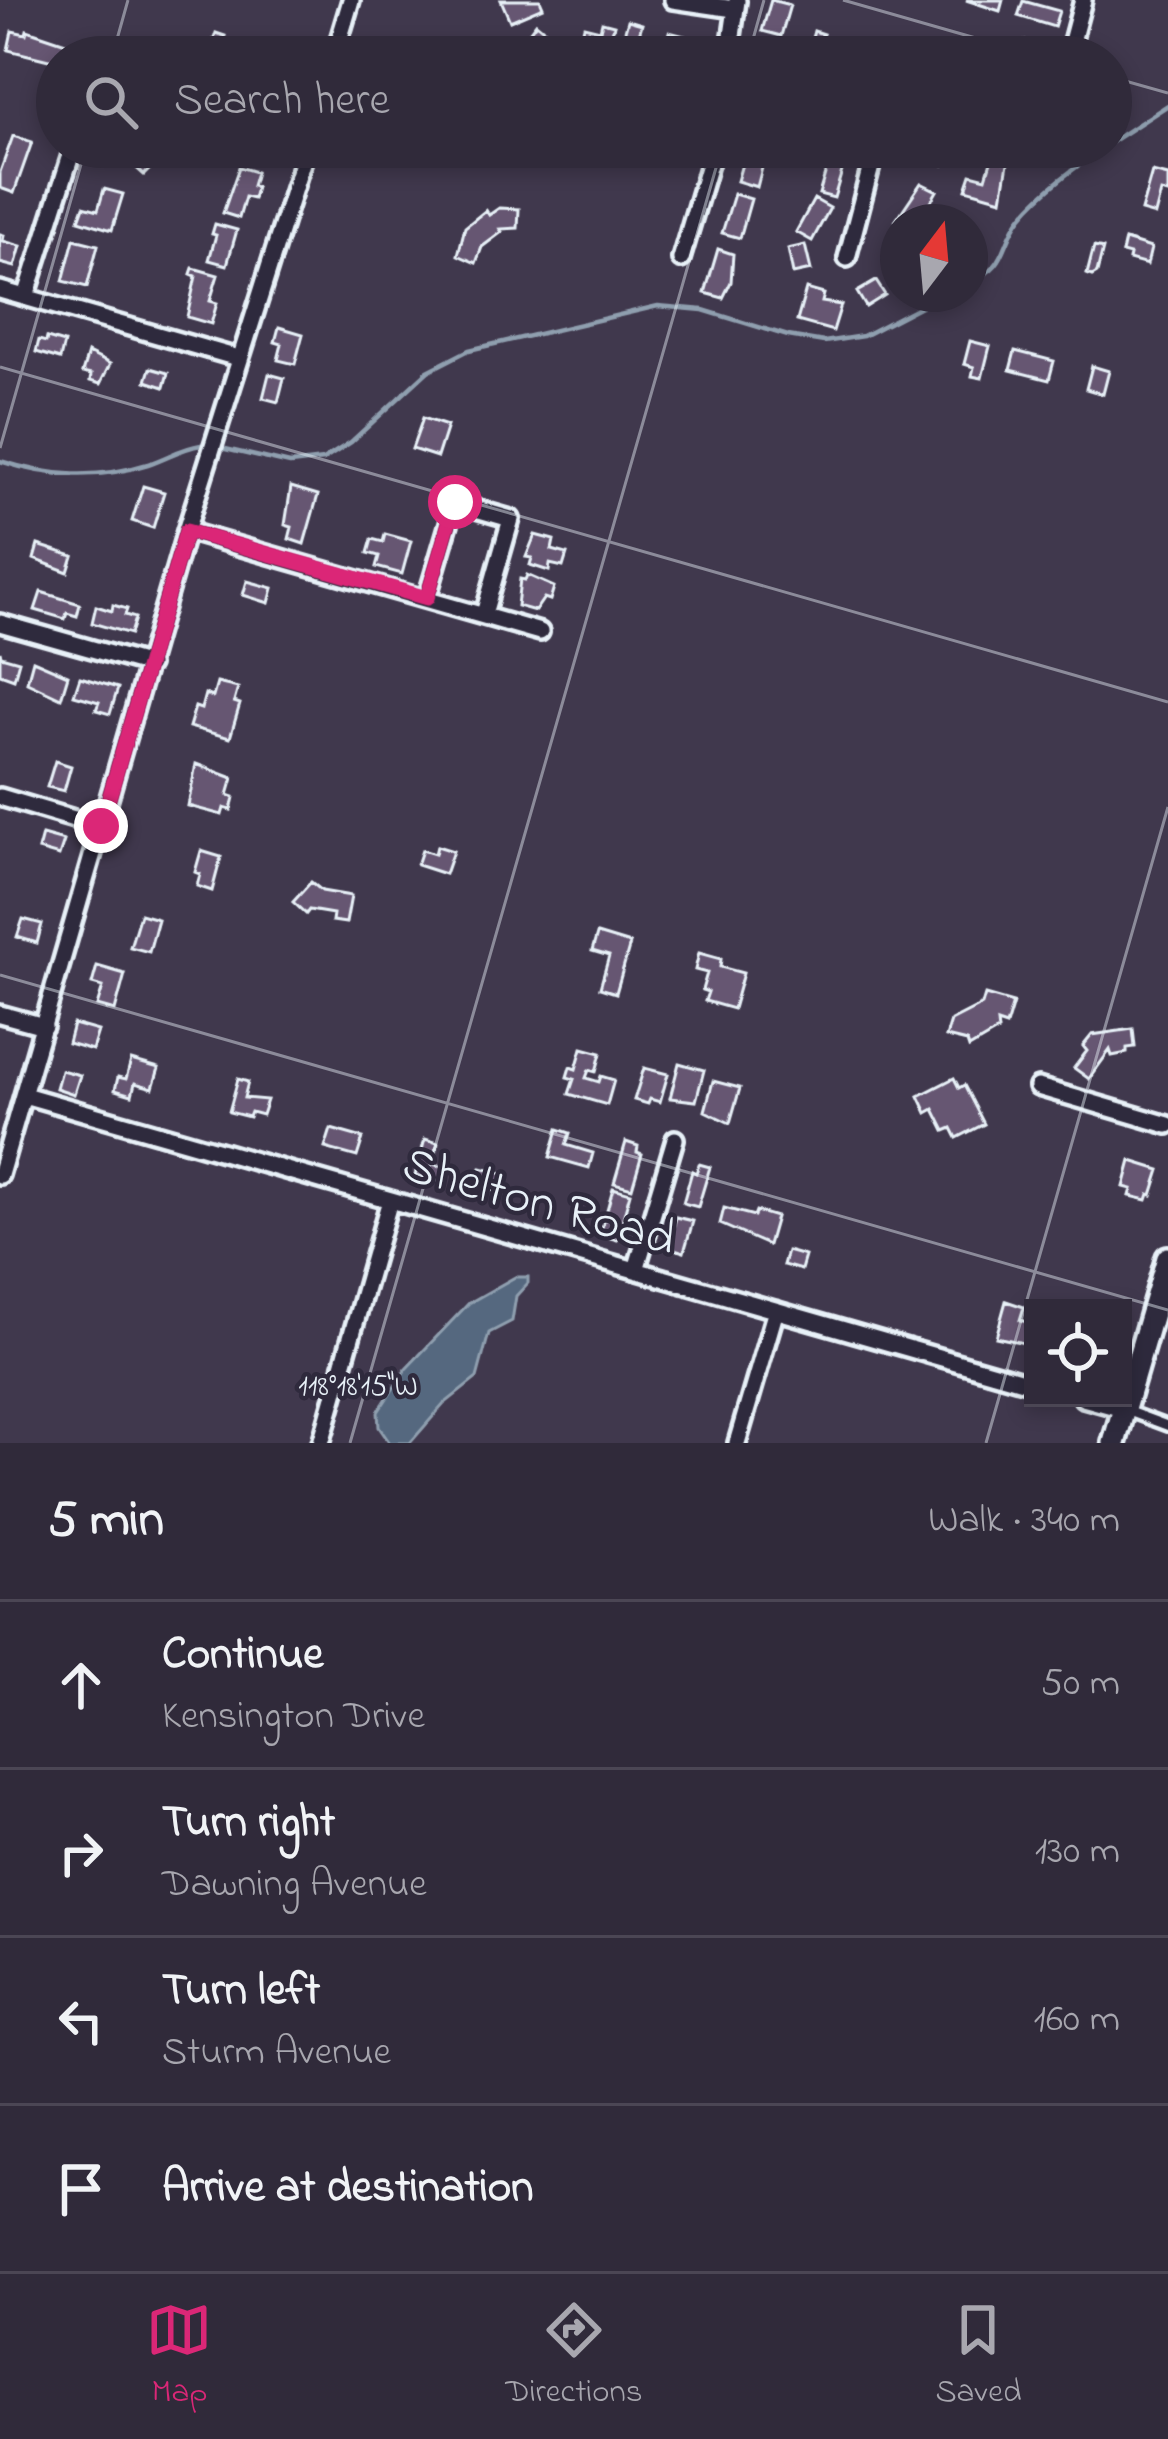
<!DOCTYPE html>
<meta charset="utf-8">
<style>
:root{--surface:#302a3a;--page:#383242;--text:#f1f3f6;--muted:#a8a7af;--line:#4b4654;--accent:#db2777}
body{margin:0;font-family:"Indie Flower",sans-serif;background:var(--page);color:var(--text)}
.controls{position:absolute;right:36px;bottom:36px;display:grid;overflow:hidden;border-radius:0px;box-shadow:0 6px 18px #0003}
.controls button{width:108px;height:108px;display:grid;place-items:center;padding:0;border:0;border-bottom:3px solid var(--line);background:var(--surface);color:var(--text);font:60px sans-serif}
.compass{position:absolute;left:880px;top:204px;width:108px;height:108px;border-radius:50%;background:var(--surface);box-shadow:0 6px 18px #0003;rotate:16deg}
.stop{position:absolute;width:36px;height:36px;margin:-27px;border:9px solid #db2777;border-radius:50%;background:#fff}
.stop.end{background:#db2777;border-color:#fff;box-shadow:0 3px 12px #0008}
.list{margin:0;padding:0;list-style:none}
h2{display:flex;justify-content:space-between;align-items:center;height:156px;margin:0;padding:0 48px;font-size:51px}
h2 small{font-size:39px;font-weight:400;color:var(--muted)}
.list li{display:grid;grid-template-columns:78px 1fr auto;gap:36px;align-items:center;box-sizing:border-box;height:168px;padding:0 48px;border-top:3px solid var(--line)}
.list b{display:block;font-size:45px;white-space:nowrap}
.list p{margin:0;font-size:39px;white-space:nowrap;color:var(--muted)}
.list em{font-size:39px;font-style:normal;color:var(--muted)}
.icon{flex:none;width:66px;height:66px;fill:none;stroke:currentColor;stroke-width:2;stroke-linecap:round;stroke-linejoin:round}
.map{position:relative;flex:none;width:1168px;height:1443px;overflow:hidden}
.search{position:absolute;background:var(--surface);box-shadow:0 6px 18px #0003;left:36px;right:36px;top:36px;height:132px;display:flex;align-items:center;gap:30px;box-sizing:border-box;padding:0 42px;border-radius:66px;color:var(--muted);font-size:45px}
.sheet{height:828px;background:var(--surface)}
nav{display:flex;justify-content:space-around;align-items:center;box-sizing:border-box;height:168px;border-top:3px solid var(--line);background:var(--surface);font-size:33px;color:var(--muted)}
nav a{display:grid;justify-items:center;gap:6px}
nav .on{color:var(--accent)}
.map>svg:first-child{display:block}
</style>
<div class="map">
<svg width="1168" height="1443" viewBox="0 0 1168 1443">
<rect width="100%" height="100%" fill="#40384d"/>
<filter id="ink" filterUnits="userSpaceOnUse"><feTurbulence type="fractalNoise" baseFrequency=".00833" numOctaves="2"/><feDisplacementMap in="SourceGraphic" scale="24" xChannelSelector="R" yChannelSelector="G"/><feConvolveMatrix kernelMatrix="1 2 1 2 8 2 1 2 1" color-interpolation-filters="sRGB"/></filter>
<g filter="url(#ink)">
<path fill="#54687f" stroke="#8f9faf" stroke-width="3" d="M515 1277H528V1283L516 1296 512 1321 489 1333 477 1378 444 1404 410 1443H390L379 1427 378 1412 406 1369 469 1303Z"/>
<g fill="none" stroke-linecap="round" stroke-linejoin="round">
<path stroke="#8f9faf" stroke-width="4.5" d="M1111 142 1168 105
M970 281C1010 267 1000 243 1022 216 1045 189 1076 167 1104 147
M221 448 290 464 323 460 351 442 428 371 469 350 658 306 703 310 788 336 824 342 863 336 944 294
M0 461C50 477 97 480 148 464 167 458 181 448 201 445"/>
</g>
<path fill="#665772" stroke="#e8f1f8" stroke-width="3" d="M501 0H540L543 7 510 21Z
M771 0 790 5 781 36 762 31Z
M966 0H1003L1000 11Z
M1023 1 1059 11 1054 27 1018 16Z
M628 20 642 24 638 38 654 42 650 57 619 52Z
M602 22 614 25 605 57 577 52 584 26 600 30Z
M536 23 547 32 544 37 564 53 561 57H528L517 48Z
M27 30 69 44 66 57H57V62L8 50 12 31 26 34Z
M814 31 823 34 820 41 841 47 839 57 807 56Z
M669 32 685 36 681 49 697 53 696 57H662Z
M216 33 225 36 222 48 240 53 239 57H199L204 42 212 45Z
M1025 41 1047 47 1045 57 1021 55Z
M13 136 32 142 14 193 0 188V172Z
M113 147H150L153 150 146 156 155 164 144 175Z
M747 147H764L762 155 765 156 757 187 737 181Z
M907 147H942L948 149 943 165 905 154Z
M830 157 845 161 834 198 819 194Z
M992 158 1008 163 1002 199 966 189 971 174 986 178Z
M239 167 256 172 252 186 256 187 253 199 245 197 239 218 223 213Z
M1152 172 1168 176V194L1161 192 1155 215 1141 211Z
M921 183 937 191 919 222 896 220Z
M104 189 123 194 112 230 79 220 84 206 98 210Z
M734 194 751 199 740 238 722 233Z
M814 199 830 208 812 241 796 232Z
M499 208 519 209 518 228 500 229 502 232 482 247 476 263 458 255 465 227 486 210 489 215Z
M215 224 237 230 227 265 209 260 216 235 212 234Z
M0 234 4 235 3 241 21 246 15 267 0 263Z
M74 239 98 245 87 287 63 281Z
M1125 240 1151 248 1147 265 1129 260 1130 255 1122 253Z
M805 245 811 270 793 274 788 249Z
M1094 247 1103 249 1097 273 1092 276 1087 274Z
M718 249 733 254 731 282 723 298 705 293Z
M193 268 218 275 210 301 217 303 211 324 187 317 196 276 191 274Z
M876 281 885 295 866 307 857 292Z
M806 289 824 294 822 302 841 305 833 331 797 321Z
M279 327 303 334 295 364 278 360 282 344 275 342Z
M47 338 64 343 60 359 36 352 39 340 46 342Z
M970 341 990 346 982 378 972 376 974 367 964 364Z
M1015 351 1054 361 1049 380 1010 370Z
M88 353 110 364 100 384 90 381 91 375 82 373Z
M1092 366 1109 371 1103 394 1086 389Z
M150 368 168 373 164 387 146 381Z
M269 374 284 378 278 402 263 398Z
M423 418 447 426 437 457 412 449Z
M143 486 164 492 153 528 132 521Z
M291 487 318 495 304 544 289 539 292 527 285 525Z
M385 534 411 541 402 574 376 567 379 556 368 553 372 539 383 542Z
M535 535 554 540 552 550 567 554 563 567 550 564 549 571 530 565 532 558 526 557Z
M38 545 73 556 68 572 34 559Z
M527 575 554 587 550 600 544 598 535 611 517 606 520 579 525 580Z
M247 581 273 588 269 603 243 595Z
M41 592 80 604 77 616 67 613 65 619 35 610Z
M113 605 127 609 125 615 135 618 130 634 92 623 96 606 112 611Z
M0 651 1 656 19 661 14 679 0 674Z
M33 660 68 675 61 698 27 682Z
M80 677 118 688 110 714 96 710 99 702 74 695Z
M217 683 238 688 234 702 240 704 230 738 189 727 195 707 201 709 205 694 213 697Z
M55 761 71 766 64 791 47 787Z
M196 764 233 778 228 795 234 797 231 810 224 808 222 815 188 806Z
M42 835 64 841 59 856 38 850Z
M437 846 453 851 445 874 417 865 422 850 435 854Z
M201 851 221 857 212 891 197 886 200 874 195 872Z
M311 882 322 891 351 896 346 923 332 921 333 914 309 910 306 914 293 902Z
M140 914 158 919 149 952 130 947Z
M23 919 42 924 37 943 17 937Z
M597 934 630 944 616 993 600 988 609 956 592 951Z
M699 953 721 959 720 967 743 973 733 1009 705 1001 708 992 702 990 707 973 695 970Z
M97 966 125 974 115 1011 97 1006 103 987 92 984Z
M985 995 1013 1003 1006 1026 997 1023 998 1031 969 1048 967 1042 946 1037 951 1021 982 1005Z
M73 1024 98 1031 92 1050 68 1043Z
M1133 1029 1135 1047 1127 1048V1053L1112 1056 1110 1050 1089 1079 1074 1068 1087 1051 1083 1046 1092 1035Z
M582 1048 601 1053 596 1072 589 1070 586 1078 599 1082 601 1076 614 1080 607 1105 569 1094 574 1079 567 1077 570 1067 576 1069Z
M131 1060 159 1068 153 1088 135 1083 132 1095 115 1090 118 1077 126 1079Z
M679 1063 704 1070 696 1101 670 1098Z
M644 1068 668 1074 660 1102 650 1099 648 1104 634 1100Z
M61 1070 80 1075 74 1094 56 1088Z
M954 1078 959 1088 964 1085 984 1124 957 1138 952 1128 945 1131 934 1109 927 1113 919 1096Z
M238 1079 248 1082 244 1098 267 1100 262 1115 251 1112 249 1117 229 1112Z
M713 1081 740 1088 730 1123 705 1111Z
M331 1129 363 1138 357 1157 325 1148Z
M558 1129 570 1133 566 1145 593 1153 589 1168 550 1157Z
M425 1139 438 1143 432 1164 448 1168 444 1183 415 1175Z
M626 1142 638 1146 637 1152 642 1154 632 1188 614 1183Z
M1131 1161 1160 1170 1152 1195 1149 1194 1147 1200 1130 1196 1132 1189 1124 1187Z
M699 1164 710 1167 698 1207 683 1203 692 1171 696 1173Z
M481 1168 507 1175 502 1193 476 1186Z
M613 1188 630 1193 617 1240 600 1235Z
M724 1208 754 1216 756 1211 776 1217 768 1245 720 1224Z
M676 1217 693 1221 684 1252 668 1247Z
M787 1251 805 1256 801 1270 783 1265Z
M1006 1301 1024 1307 1020 1320 1033 1324V1345L996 1337Z"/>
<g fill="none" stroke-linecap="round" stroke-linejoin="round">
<g stroke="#e8f1f8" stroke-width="16">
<path id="lane" d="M1125 1410 1168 1426"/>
</g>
<g stroke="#e8f1f8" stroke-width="24">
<path id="street" d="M673 0 734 9
M334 57 351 0
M729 57 737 1
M1068 57 1083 0
M847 258 876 147
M681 259 714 147
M0 290 238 358
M26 297 73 149
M186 531 540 632
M427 598 455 503 511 519 484 614
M0 623 149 665
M0 797 101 827
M0 1014 44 1026
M1038 1087 1168 1125
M24 1095 1033 1384
M0 1175 186 531 307 147
M636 1270 675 1139
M1083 1398 1123 1409
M321 1443 390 1200
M737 1443 776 1310"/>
</g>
<g stroke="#e8f1f8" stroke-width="30">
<path id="secondary" d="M1114 1443 1168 1258"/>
</g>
<use href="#lane" stroke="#2f2a3d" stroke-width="8"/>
<use href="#street" stroke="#2f2a3d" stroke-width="15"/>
<use href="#secondary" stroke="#2f2a3d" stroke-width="21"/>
</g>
</g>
<g fill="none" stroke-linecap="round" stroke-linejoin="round" filter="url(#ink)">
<path stroke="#db2777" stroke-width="15" d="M101 826 186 531 427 598 455 502"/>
</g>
<path fill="none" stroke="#e8f1f8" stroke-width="3" stroke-opacity="0.45" d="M843 0 1042 57M112 57 128 0M748 57 764 0M1111 77 1168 93M0 367 1168 702M0 448 86 147M0 975 1168 1310M350 1443 722 147M986 1443 1168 807"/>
<g text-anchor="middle" stroke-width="9" stroke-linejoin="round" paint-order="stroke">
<g font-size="51" fill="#e8f1f8" stroke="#2f2a3d">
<text transform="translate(540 1199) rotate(16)" y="18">Shelton Road</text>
</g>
</g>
<g font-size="30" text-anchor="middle" fill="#e8f1f8" stroke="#2f2a3d" stroke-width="9" stroke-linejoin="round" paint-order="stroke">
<text x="358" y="1395">118°18'15"W</text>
</g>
</svg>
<div class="controls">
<button><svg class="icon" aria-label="locate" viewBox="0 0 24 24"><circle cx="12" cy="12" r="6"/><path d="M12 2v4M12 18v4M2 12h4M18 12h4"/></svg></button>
</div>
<svg class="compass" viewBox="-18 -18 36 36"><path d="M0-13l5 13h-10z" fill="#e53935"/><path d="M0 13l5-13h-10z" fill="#a8a7af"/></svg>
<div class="stop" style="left:455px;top:502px"></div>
<div class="stop end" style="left:101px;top:826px"></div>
<div class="search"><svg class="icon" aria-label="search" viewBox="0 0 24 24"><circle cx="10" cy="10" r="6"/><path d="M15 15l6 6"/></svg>Search here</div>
</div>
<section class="sheet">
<h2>5 min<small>Walk · 340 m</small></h2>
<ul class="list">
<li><svg class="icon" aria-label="ahead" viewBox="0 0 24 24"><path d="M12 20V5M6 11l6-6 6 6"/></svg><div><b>Continue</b><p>Kensington Drive</p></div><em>50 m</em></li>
<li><svg class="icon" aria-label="right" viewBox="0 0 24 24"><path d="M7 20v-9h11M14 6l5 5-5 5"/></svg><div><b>Turn right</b><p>Dawning Avenue</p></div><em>130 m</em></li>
<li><svg class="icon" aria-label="left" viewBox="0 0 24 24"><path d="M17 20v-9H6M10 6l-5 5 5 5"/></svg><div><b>Turn left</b><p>Sturm Avenue</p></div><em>160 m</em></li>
<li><svg class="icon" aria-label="arrive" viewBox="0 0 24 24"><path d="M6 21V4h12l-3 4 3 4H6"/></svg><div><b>Arrive at destination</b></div></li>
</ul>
</section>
<nav>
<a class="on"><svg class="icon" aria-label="map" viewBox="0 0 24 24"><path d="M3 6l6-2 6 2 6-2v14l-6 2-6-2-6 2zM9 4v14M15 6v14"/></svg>Map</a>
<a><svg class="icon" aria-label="directions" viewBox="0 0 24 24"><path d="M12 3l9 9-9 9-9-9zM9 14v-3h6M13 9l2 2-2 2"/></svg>Directions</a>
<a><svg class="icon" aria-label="saved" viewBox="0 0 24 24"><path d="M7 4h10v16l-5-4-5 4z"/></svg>Saved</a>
</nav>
